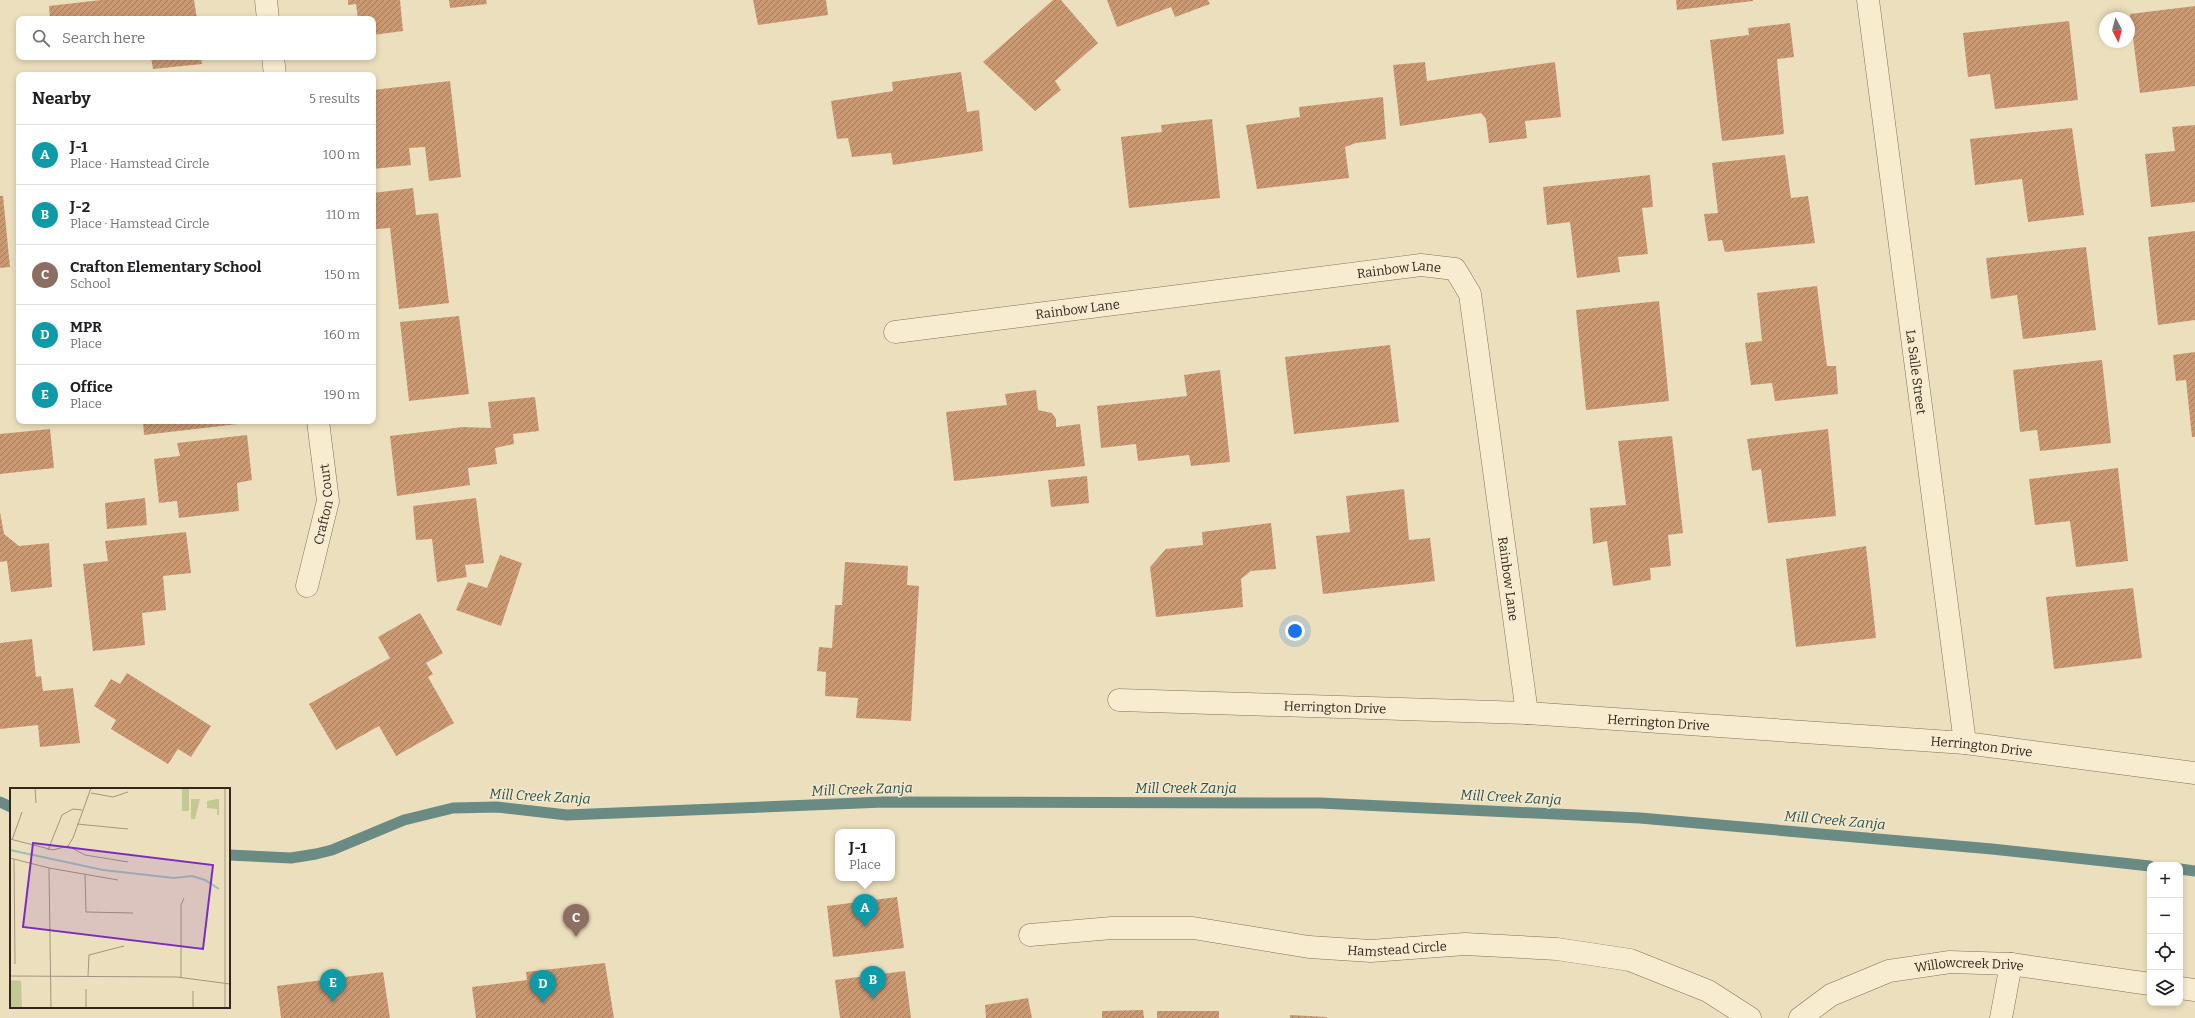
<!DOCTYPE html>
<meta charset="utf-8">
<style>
:root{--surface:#fff;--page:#f2f2f2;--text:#202124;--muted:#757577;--line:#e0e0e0;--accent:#912a29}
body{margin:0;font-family:Bitter,serif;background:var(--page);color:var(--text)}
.controls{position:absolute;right:12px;bottom:12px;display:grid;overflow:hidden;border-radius:8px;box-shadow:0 2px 6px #0003}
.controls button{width:36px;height:36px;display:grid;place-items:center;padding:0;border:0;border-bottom:1px solid var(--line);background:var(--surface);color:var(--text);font:20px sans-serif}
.compass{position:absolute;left:2099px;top:12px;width:36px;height:36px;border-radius:50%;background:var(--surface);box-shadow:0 2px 6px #0003;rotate:173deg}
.you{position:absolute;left:1295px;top:631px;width:14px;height:14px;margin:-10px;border:3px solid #fff;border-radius:50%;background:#1a73e8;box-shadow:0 0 0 6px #1a73e833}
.badge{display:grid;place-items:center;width:26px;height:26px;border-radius:50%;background:var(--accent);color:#fff;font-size:13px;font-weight:700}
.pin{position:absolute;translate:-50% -33px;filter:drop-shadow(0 1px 2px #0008)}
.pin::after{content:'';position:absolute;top:21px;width:14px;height:12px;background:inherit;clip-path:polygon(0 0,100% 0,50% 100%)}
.popup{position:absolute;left:835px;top:829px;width:60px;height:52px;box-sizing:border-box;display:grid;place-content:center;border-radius:8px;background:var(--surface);filter:drop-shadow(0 1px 3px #0005);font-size:13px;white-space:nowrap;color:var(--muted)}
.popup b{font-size:15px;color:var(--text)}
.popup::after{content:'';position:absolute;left:50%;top:100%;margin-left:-8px;border:8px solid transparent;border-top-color:var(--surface)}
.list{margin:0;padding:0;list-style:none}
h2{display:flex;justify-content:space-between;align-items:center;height:52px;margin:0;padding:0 16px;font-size:17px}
h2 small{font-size:13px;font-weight:400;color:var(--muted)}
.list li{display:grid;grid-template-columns:26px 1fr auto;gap:12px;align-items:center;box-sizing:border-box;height:60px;padding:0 16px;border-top:1px solid var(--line)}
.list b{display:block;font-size:15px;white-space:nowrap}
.list p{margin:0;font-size:13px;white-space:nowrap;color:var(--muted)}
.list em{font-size:13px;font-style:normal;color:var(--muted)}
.icon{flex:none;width:22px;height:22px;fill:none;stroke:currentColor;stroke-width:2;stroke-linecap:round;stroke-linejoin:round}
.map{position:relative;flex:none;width:2195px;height:1018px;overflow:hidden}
.search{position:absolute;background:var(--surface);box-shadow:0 2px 6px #0003;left:16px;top:16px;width:360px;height:44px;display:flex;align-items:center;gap:10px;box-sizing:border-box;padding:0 14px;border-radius:8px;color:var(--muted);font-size:15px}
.panel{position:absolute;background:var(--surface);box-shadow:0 2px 6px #0003;left:16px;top:72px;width:360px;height:352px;border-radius:8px}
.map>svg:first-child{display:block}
</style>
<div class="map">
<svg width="2195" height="1018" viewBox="0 0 2195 1018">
<defs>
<pattern id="building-hatch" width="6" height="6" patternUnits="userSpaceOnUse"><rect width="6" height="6" fill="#c99974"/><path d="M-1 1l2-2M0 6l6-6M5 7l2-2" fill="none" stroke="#a47d5e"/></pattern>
</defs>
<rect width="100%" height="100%" fill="#ecdfbe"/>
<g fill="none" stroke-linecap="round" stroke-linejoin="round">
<path stroke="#698b83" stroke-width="11" d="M0 802 11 807
M229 855 291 858 316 854 332 850 404 820 453 808 497 807 567 815 884 802 1320 803 1640 818 1992 849 2150 866
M2180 869 2195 871"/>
</g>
<path fill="url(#building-hatch)" d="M101 0H194L197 19H50L49 6Z
M348 0H400L403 31 373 35V19H358L356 4 348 5Z
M449 0H486L487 4 450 8Z
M753 0H826L828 15 758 25Z
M1053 0H1061L1098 43 1055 81 1061 90 1035 111 983 62Z
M1107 0H1208L1210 4 1175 17 1171 7 1117 27Z
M1676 0H1753V1L1677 10Z
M2195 6V86L2140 93 2130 14Z
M2069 21 2078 100 1995 109 1990 74 1968 77 1963 33Z
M1790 23 1794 57 1777 59 1784 134 1722 141 1710 40 1749 35 1748 28Z
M151 57H201L202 64 153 69Z
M1425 62 1427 81 1555 62 1561 117 1525 121 1527 138 1489 143 1486 119 1481 113 1400 126 1393 65Z
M961 72 967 112 979 110 983 151 893 165 891 153 852 157 848 138 837 139 831 101 893 91 892 82Z
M450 81 461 177 429 181 425 147 409 148 411 165 373 169V90Z
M1383 97 1386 139 1356 143 1345 147 1349 178 1257 189 1246 125 1300 117 1299 107Z
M1212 119 1220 198 1129 208 1121 137 1162 132 1161 125Z
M2195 125V202L2151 207 2145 154 2175 151 2172 127Z
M2072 128 2084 215 2028 222 2022 179 1975 185 1970 139Z
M1785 155 1791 198 1808 196 1815 243 1725 252 1722 240 1708 241 1704 214 1718 213 1712 163Z
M1650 175 1653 207 1642 208 1648 254 1618 257 1620 272 1577 278 1570 222 1547 225 1543 187Z
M413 188 416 215 438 213 449 303 399 309 390 228 376 229 373 193Z
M0 196H3L10 267 0 268Z
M2195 231V320L2158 325 2148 237Z
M2086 247 2096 330 2023 339 2017 295 1991 299 1986 258Z
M1817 286 1827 366H1836L1838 394 1775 401 1772 383 1751 385 1745 343 1762 341 1757 293Z
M1659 301 1669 401 1586 410 1576 310Z
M459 316 469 394 409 401 400 322Z
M1390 345 1399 422 1294 434 1285 357Z
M2195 352V437H2192L2186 380 2176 381 2173 355Z
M2102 360 2111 443 2040 451 2037 430 2020 432 2013 370Z
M1220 370 1230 462 1191 466 1189 455 1138 461 1136 444 1101 448 1097 406 1187 396 1184 375Z
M1036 390 1038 410 1052 413 1056 419V427L1080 424 1085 466 954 481 946 412 1007 405 1005 394Z
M535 397 539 431 513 434 514 444 495 448 497 464 468 468 470 485 397 496 390 436 463 427 491 428 488 402Z
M143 421H246V423L144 435Z
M50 429 54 468 0 474V434Z
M1828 429 1836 516 1768 523 1761 469 1752 471 1747 439Z
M247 435 252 480 237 483 239 511 179 518 177 501 159 503 154 459 180 456 177 443Z
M1672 436 1683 533 1668 535 1671 566 1650 568 1651 580 1613 586 1607 541 1593 544 1590 508 1626 505 1618 441Z
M2118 468 2128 561 2076 567 2070 521 2035 525 2029 479Z
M1087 476 1089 503 1051 507 1048 480Z
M1404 489 1409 540 1430 538 1435 581 1323 594 1316 536 1350 532 1346 496Z
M145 498 147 525 107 529 105 503Z
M476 498 484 563 465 565 467 577 437 582 432 539 416 540 413 506Z
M0 512 4 534 19 546 49 543 52 587 11 592 7 561 0 562Z
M1271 523 1276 569 1251 571 1241 579 1243 607 1156 617 1150 567 1166 549 1203 545 1202 532Z
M186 532 191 573 163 576 166 610 142 613 145 645 93 651 83 564 108 561 105 541Z
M1866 546 1876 638 1796 647 1786 559Z
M500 555 522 563 501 626 456 610 468 582 487 588Z
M845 562 908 566 907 585 919 586 911 721 856 718 858 698 825 696 826 672 817 671 819 647 832 648 835 605H842Z
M2133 588 2142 658 2054 669 2046 597Z
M420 613 443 653 426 663 433 674 428 677 454 723 396 756 379 726 336 750 309 704 390 658 378 637Z
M32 639 36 677 41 676 43 691 73 688 80 743 40 747 38 725 0 729V643Z
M127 673 211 726 191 757 178 749 168 764 111 729 116 720 94 706 111 679 120 684Z
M897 897 904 948 833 957 827 906Z
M605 963 614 1018H476L472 987 527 980 526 972Z
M905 971 911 1018H840L835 980Z
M383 972 390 1018H281L277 986Z
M1028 998 1032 1018H986L985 1005Z
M1143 1010 1144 1018H1102V1011Z
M1157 1011H1219V1018H1157Z
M1290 1015 1327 1017V1018H1290Z"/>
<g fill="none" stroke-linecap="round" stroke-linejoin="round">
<g stroke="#847057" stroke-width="23">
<g id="minor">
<path d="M266 0 268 19"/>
<path id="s1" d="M1868 0 1965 743"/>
<path d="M273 57 275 75"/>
<path id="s2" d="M895 332 1421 265 1455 269 1470 294 1527 713"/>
<path id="s3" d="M307 586 328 501 318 421"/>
<path id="s4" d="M1119 700 1527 713 1965 743 2195 773"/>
<path id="s5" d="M1030 935 1112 928H1193L1309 947 1371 951 1465 944 1557 949 1630 960 1708 991 1750 1018"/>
<path d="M2180 988 2195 990"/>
<path id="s6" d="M1800 1018 1831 995 1889 971 1950 962 2011 964 2150 984"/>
<path d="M2001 1018 2011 964"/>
</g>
</g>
<use href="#minor" stroke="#f7ecd0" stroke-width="22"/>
</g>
<g text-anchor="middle" stroke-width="3" stroke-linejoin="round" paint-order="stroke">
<g font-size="13" fill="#33271c" stroke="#f4e9cd">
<text dy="5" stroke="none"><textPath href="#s2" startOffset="508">Rainbow Lane</textPath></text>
<text dy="5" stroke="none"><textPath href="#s2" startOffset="184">Rainbow Lane</textPath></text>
<text dy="5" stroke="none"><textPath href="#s1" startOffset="375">La Salle Street</textPath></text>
<text dy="5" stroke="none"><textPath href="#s3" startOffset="84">Crafton Court</textPath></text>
<text dy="5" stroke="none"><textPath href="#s2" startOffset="881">Rainbow Lane</textPath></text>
<text dy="5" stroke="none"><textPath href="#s4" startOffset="216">Herrington Drive</textPath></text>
<text dy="5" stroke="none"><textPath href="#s4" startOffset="540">Herrington Drive</textPath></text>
<text dy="5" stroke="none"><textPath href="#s4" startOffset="864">Herrington Drive</textPath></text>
<text dy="5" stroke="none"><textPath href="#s5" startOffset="369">Hamstead Circle</textPath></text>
<text dy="5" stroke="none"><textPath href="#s6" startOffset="182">Willowcreek Drive</textPath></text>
</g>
<g font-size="14" font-style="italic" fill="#2b5351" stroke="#f4e9cd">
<text x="1186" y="793">Mill Creek Zanja</text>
<text transform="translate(862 789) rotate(-2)" y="5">Mill Creek Zanja</text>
<text transform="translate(540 796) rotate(3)" y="5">Mill Creek Zanja</text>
<text transform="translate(1511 797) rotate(3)" y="5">Mill Creek Zanja</text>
<text transform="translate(1835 820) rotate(5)" y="5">Mill Creek Zanja</text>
</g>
</g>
<g transform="translate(10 788)">
<rect width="220" height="220" fill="#ecdfbe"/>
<path d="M0 192 11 193 12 220H0Z" fill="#c2c993"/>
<path d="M181 11H190L185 31H181ZM207 11H209V27H207V21L197 20V13Z" fill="#c2c993"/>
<path d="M172 0H179V23H172Z" fill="#c2c993"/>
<path fill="none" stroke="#a1beb6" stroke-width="2" d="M0 62 93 82 164 90 182 88 195 92 209 101"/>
<path fill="none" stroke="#a2957d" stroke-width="1" d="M25 0 26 15M81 5 103 9 118 4M67 36 118 41M0 51 43 62 58 58 63 50 81 0M2 52 12 24M58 58 75 67 118 74M38 62 52 27 63 21 72 22M0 70 39 80 108 92M4 71 5 176M39 80 41 220M75 87 76 124 123 125M0 188 167 189 220 196M78 188 79 167 114 158M171 189V117L174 110M76 201V220M183 203V220M215 220V0"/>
<path fill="#7b2cbf" fill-opacity="0.15" stroke="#7b2cbf" stroke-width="2" d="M23 55 203 77 193 161 13 139Z"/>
<rect width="220" height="220" fill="none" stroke="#33271c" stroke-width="2"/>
</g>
</svg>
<div class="controls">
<button>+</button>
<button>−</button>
<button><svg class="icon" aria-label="locate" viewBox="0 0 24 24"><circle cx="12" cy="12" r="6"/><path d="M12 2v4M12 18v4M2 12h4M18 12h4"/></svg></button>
<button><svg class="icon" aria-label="layers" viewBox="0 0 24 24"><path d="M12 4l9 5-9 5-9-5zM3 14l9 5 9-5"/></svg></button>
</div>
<svg class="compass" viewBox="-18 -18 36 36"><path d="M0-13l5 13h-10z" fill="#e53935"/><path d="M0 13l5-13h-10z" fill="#757577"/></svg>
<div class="you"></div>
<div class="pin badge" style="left:865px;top:927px;background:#0f9aa8">A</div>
<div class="popup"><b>J-1</b>Place</div>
<div class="pin badge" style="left:873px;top:999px;background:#0f9aa8">B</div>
<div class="pin badge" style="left:576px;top:937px;background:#8d6e63">C</div>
<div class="pin badge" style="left:543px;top:1003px;background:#0f9aa8">D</div>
<div class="pin badge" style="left:333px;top:1002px;background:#0f9aa8">E</div>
<div class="search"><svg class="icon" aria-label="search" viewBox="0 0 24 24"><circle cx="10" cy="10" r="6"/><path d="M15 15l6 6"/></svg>Search here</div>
<section class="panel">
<h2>Nearby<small>5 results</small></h2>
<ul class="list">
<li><span class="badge" style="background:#0f9aa8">A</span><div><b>J-1</b><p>Place · Hamstead Circle</p></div><em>100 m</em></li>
<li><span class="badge" style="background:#0f9aa8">B</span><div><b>J-2</b><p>Place · Hamstead Circle</p></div><em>110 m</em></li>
<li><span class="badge" style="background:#8d6e63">C</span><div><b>Crafton Elementary School</b><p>School</p></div><em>150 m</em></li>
<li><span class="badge" style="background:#0f9aa8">D</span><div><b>MPR</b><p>Place</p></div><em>160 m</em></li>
<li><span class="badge" style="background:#0f9aa8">E</span><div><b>Office</b><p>Place</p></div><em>190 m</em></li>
</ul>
</section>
</div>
